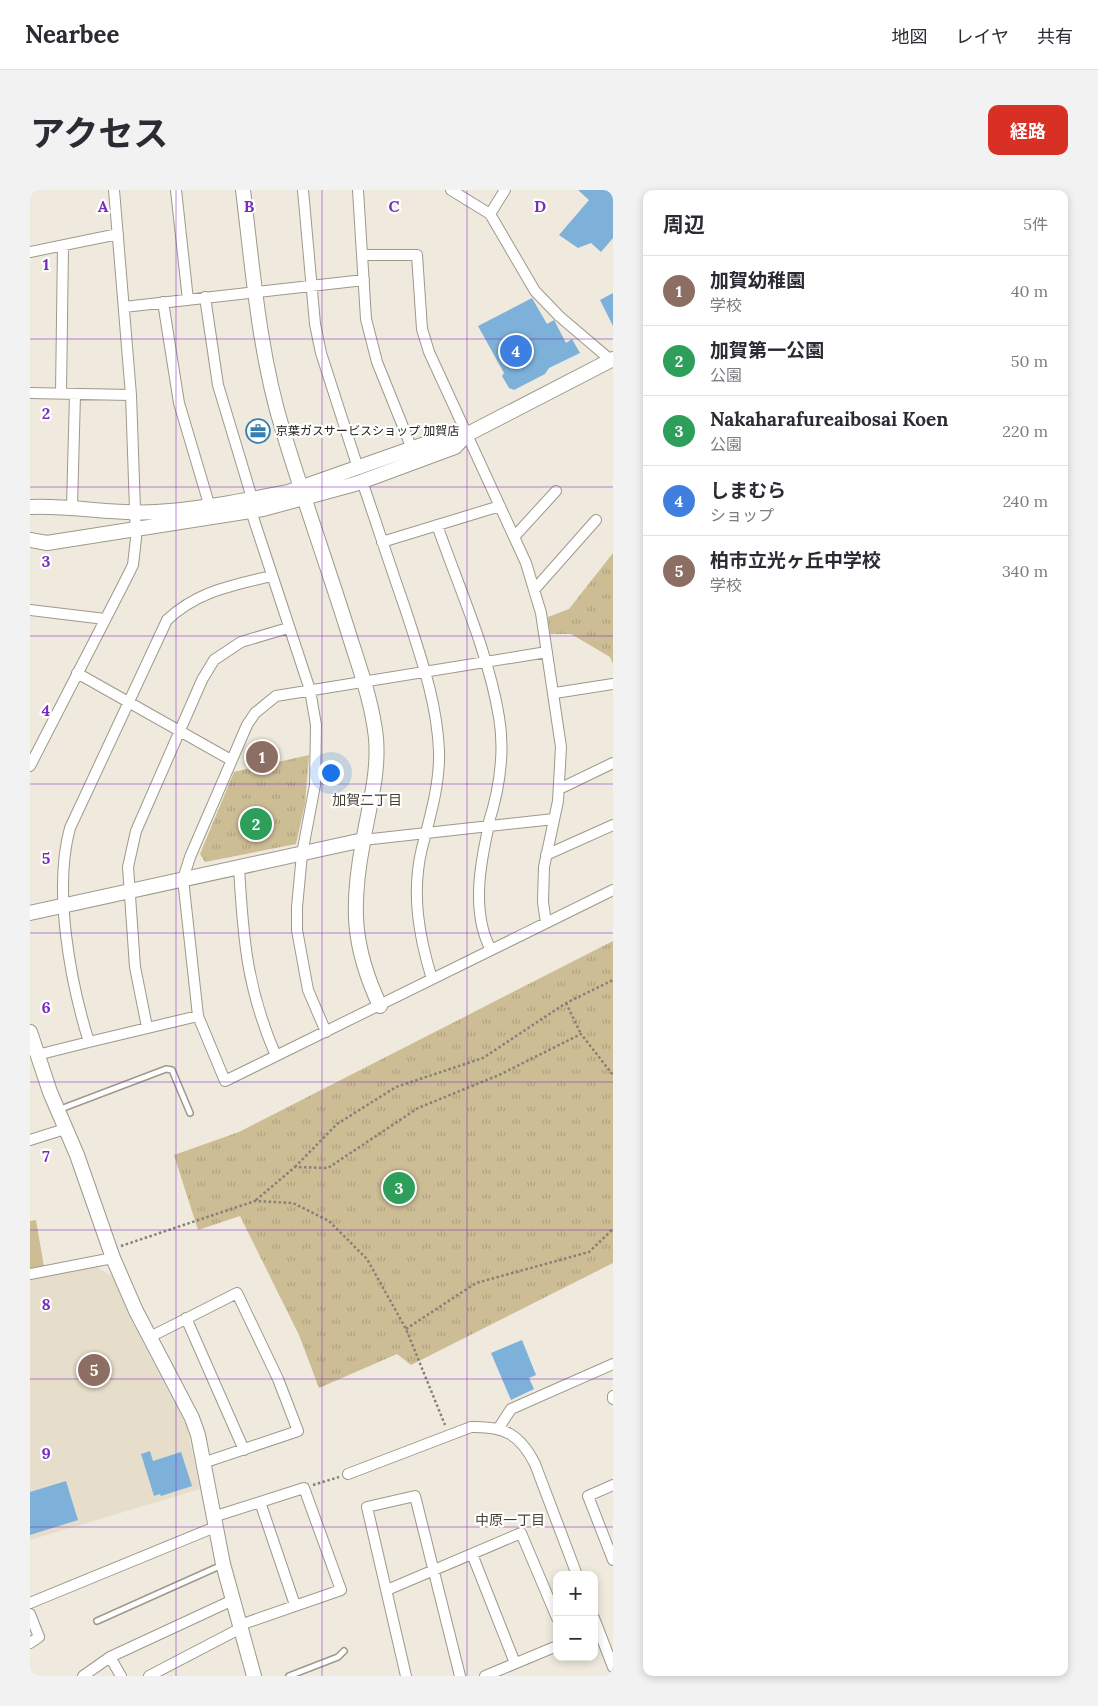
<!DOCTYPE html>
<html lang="ja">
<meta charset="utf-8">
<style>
:root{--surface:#fff;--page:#f2f2f3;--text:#2b2b33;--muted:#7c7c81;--line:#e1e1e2;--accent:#d93025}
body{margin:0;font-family:Lora,"Noto Sans JP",serif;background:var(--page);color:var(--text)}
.controls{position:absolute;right:15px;bottom:15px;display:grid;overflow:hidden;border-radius:10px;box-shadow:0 2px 8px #0003}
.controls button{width:45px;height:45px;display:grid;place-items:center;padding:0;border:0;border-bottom:1px solid var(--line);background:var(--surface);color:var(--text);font:25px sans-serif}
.you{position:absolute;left:300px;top:582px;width:18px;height:18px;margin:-12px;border:4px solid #fff;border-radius:50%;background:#1a73e8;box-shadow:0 0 0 8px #1a73e833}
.badge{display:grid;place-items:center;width:32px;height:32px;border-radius:50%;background:var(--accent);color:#fff;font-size:16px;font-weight:700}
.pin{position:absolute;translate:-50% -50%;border:2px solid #fff;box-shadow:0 1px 5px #0006}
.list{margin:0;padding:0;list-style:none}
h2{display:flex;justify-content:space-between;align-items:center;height:65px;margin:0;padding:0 20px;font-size:21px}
h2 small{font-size:16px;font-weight:400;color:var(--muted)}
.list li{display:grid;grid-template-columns:32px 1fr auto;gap:15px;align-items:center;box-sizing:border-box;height:70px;padding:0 20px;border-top:1px solid var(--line)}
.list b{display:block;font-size:19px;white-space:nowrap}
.list p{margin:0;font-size:16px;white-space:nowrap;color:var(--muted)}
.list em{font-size:16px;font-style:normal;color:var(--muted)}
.map{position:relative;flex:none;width:583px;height:1486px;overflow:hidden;border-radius:10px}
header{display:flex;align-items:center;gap:30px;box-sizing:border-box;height:70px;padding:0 25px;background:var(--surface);border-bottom:1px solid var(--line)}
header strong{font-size:24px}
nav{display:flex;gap:28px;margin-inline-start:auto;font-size:18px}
.intro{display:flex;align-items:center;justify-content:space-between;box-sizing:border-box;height:120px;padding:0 30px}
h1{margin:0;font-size:35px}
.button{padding:12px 22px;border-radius:10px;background:var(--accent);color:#fff;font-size:18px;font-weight:700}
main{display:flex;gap:30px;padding:0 30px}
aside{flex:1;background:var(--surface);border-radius:10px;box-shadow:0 2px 8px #0003}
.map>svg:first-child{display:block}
</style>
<header>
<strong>Nearbee</strong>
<nav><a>地図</a><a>レイヤ</a><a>共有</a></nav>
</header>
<div class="intro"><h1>アクセス</h1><a class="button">経路</a></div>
<main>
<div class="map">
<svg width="583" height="1486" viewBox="0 0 583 1486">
<defs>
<pattern id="park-tufts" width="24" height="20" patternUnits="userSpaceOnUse" patternTransform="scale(1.25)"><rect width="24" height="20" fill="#cdbd95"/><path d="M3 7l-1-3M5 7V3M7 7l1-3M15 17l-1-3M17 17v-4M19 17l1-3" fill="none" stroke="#b0a280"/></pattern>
</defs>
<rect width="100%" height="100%" fill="#efeadd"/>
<path fill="#e6deca" d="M65 1076 83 1087 98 1124 157 1237 170 1299 0 1350V1088Z"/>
<path fill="url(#park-tufts)" d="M583 363V474L580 467 541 444H520L518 427 539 419Z
M279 565 275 614 266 654 175 672 170 664 204 582Z
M583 751V1073L381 1175 367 1164 289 1198 269 1145 210 1026 168 1040 144 965 209 942Z"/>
<path fill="#cdbd95" d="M6 1030 14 1077 0 1079V1031Z"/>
<path fill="#7db1da" d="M548 0H583V48L571 62 561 53 548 58 529 45 559 10Z
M583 103V136L570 110Z
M502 108 517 134 524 130 536 153 542 149 550 163 519 178 515 184 484 200 479 198 472 186 474 183 448 136Z
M492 1150 506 1185 499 1188 504 1199 481 1210 461 1163Z
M120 1261 123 1271 151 1262 162 1296 131 1306 130 1304 124 1306 111 1264Z
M36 1291 48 1330 0 1345V1302Z"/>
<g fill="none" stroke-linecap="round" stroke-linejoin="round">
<g stroke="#9d998c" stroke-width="8">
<path id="lane" d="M28 920 136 879 142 880 160 923
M67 1431 192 1375
M259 1486 308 1467 314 1461"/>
</g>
<g stroke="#9d998c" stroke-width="12">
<path id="street" d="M146 0 158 110
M273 0 285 134 291 163 328 278
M328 0 336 129 347 172 382 259
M421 0 460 24 505 101 529 126 583 172
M460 24 475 0
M0 62 88 44
M332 65H387L392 139 399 162 496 373 511 423 531 557 528 611 514 677 513 712 516 733
M175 107 188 195 222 308
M133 112 149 213 179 314
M94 117 334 90
M0 203 101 205
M31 203 33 56
M332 291C347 335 361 378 376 421 391 468 407 512 409 561 410 594 400 627 392 658 381 703 389 747 402 789
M42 317 45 204
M221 321 280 500 286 535 285 595 272 664 267 717V740L278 800 296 842
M407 335C429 398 458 461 469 527 475 562 469 601 458 635
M484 347 526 301
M352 352 470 316
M504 400 566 330
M0 420 75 429
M517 462 246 506 225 523 217 535 160 667 153 689 168 826 195 891 583 700
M47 483 201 570
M525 503 583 494
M0 576 93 395 103 375 106 348 101 205 84 0
M529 599 583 573
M459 635C450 674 441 723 461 760
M333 650 524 629
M516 665 583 635
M209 677C213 749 217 799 246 866
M168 826 59 852C40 791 23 699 40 638L137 430C168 401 201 396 241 386
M117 837 105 777 98 677 106 641 172 490 184 470 211 452 258 438
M7 865 59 852
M0 950 35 939
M0 1084 83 1068
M156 1128 214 1260
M120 1147 207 1103 248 1189 268 1241 173 1273
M583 1206V1209
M468 1239 481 1219 583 1174
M318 1284 441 1237C474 1236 490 1244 505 1274L547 1385
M583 1295 558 1306 583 1370
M230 1312 265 1415
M183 1327 274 1298 311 1400 210 1435
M442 1364 485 1473
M357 1400 491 1343 527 1428
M0 1413 185 1337
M0 1424 9 1447 0 1453
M564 1428 583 1477
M80 1467 91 1486
M53 1486 80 1467 203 1410
M119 1486 211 1438
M376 1486 337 1317 385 1306 430 1486
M455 1486 527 1456"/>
</g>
<g stroke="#9d998c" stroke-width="16">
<path id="secondary" d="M213 0C223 81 229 163 253 241 273 307 296 372 317 438 328 474 342 510 346 548 349 584 339 616 333 652 321 716 322 756 350 816
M0 317C42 315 84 325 126 322 167 320 217 310 258 302L420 245H436
M0 350 17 353 233 319 325 294 425 257 436 245 583 169
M0 723 333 650
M0 842 20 902 47 965 83 1068 106 1121 162 1228 168 1245 193 1374 224 1486"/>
</g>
<path stroke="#848178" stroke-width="2.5" stroke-dasharray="2.5 2.5" stroke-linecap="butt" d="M536 813 551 844
M265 977 307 934 366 897 453 868 536 813 583 790
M226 1010 265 977 298 978 388 918 469 885 551 844 583 885
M91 1056 225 1011 263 1013 299 1031 337 1069 376 1139 415 1235
M376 1139 446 1093 559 1062 583 1039
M283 1295 309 1287"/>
<use href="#lane" stroke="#fff" stroke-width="5"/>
<use href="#street" stroke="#fff" stroke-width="10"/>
<use href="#secondary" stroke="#fff" stroke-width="14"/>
</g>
<path fill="none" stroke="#7b2cbf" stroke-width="1" stroke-opacity="0.55" d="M146 0V1486M292 0V1486M437 0V1486M0 149H583M0 297H583M0 446H583M0 594H583M0 743H583M0 892H583M0 1040H583M0 1189H583M0 1337H583"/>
<defs>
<g id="office-ring" transform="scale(1.25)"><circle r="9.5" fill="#fff" stroke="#367fb3" stroke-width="1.5"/><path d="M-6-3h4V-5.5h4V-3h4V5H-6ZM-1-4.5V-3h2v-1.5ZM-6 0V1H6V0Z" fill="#367fb3"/></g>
</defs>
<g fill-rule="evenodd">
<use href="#office-ring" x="228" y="241"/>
</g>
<g text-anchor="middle" stroke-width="4.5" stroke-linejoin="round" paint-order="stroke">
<g font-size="12" fill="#23221d" stroke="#fff" text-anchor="start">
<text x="246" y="245">京葉ガスサービスショップ 加賀店</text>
</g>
<g font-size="14" fill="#464237" stroke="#fff">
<text x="337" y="615">加賀二丁目</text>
<text x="480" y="1335">中原一丁目</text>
</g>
</g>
<g font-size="16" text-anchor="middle" font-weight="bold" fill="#7b2cbf" stroke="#fff" stroke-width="4.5" stroke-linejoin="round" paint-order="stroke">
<text x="73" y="22">A</text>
<text x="219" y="22">B</text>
<text x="364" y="22">C</text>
<text x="510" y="22">D</text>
<text x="16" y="80">1</text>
<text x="16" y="229">2</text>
<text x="16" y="377">3</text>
<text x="16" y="526">4</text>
<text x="16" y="674">5</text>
<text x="16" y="823">6</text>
<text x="16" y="972">7</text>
<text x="16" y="1120">8</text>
<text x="16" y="1269">9</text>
</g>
</svg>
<div class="controls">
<button>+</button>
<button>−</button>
</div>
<div class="you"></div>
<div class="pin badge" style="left:232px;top:567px;background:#8d6e63">1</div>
<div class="pin badge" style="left:226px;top:634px;background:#2e9e5b">2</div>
<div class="pin badge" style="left:369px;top:998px;background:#2e9e5b">3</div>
<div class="pin badge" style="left:486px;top:161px;background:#3f7fe0">4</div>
<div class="pin badge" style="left:64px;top:1180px;background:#8d6e63">5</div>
</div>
<aside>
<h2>周辺<small>5件</small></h2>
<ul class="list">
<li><span class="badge" style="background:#8d6e63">1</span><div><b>加賀幼稚園</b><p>学校</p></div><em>40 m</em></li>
<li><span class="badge" style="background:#2e9e5b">2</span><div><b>加賀第一公園</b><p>公園</p></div><em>50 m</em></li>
<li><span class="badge" style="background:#2e9e5b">3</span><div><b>Nakaharafureaibosai Koen</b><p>公園</p></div><em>220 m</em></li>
<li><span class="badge" style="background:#3f7fe0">4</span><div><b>しまむら</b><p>ショップ</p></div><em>240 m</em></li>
<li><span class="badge" style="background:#8d6e63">5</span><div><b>柏市立光ヶ丘中学校</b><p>学校</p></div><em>340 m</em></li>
</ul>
</aside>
</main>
